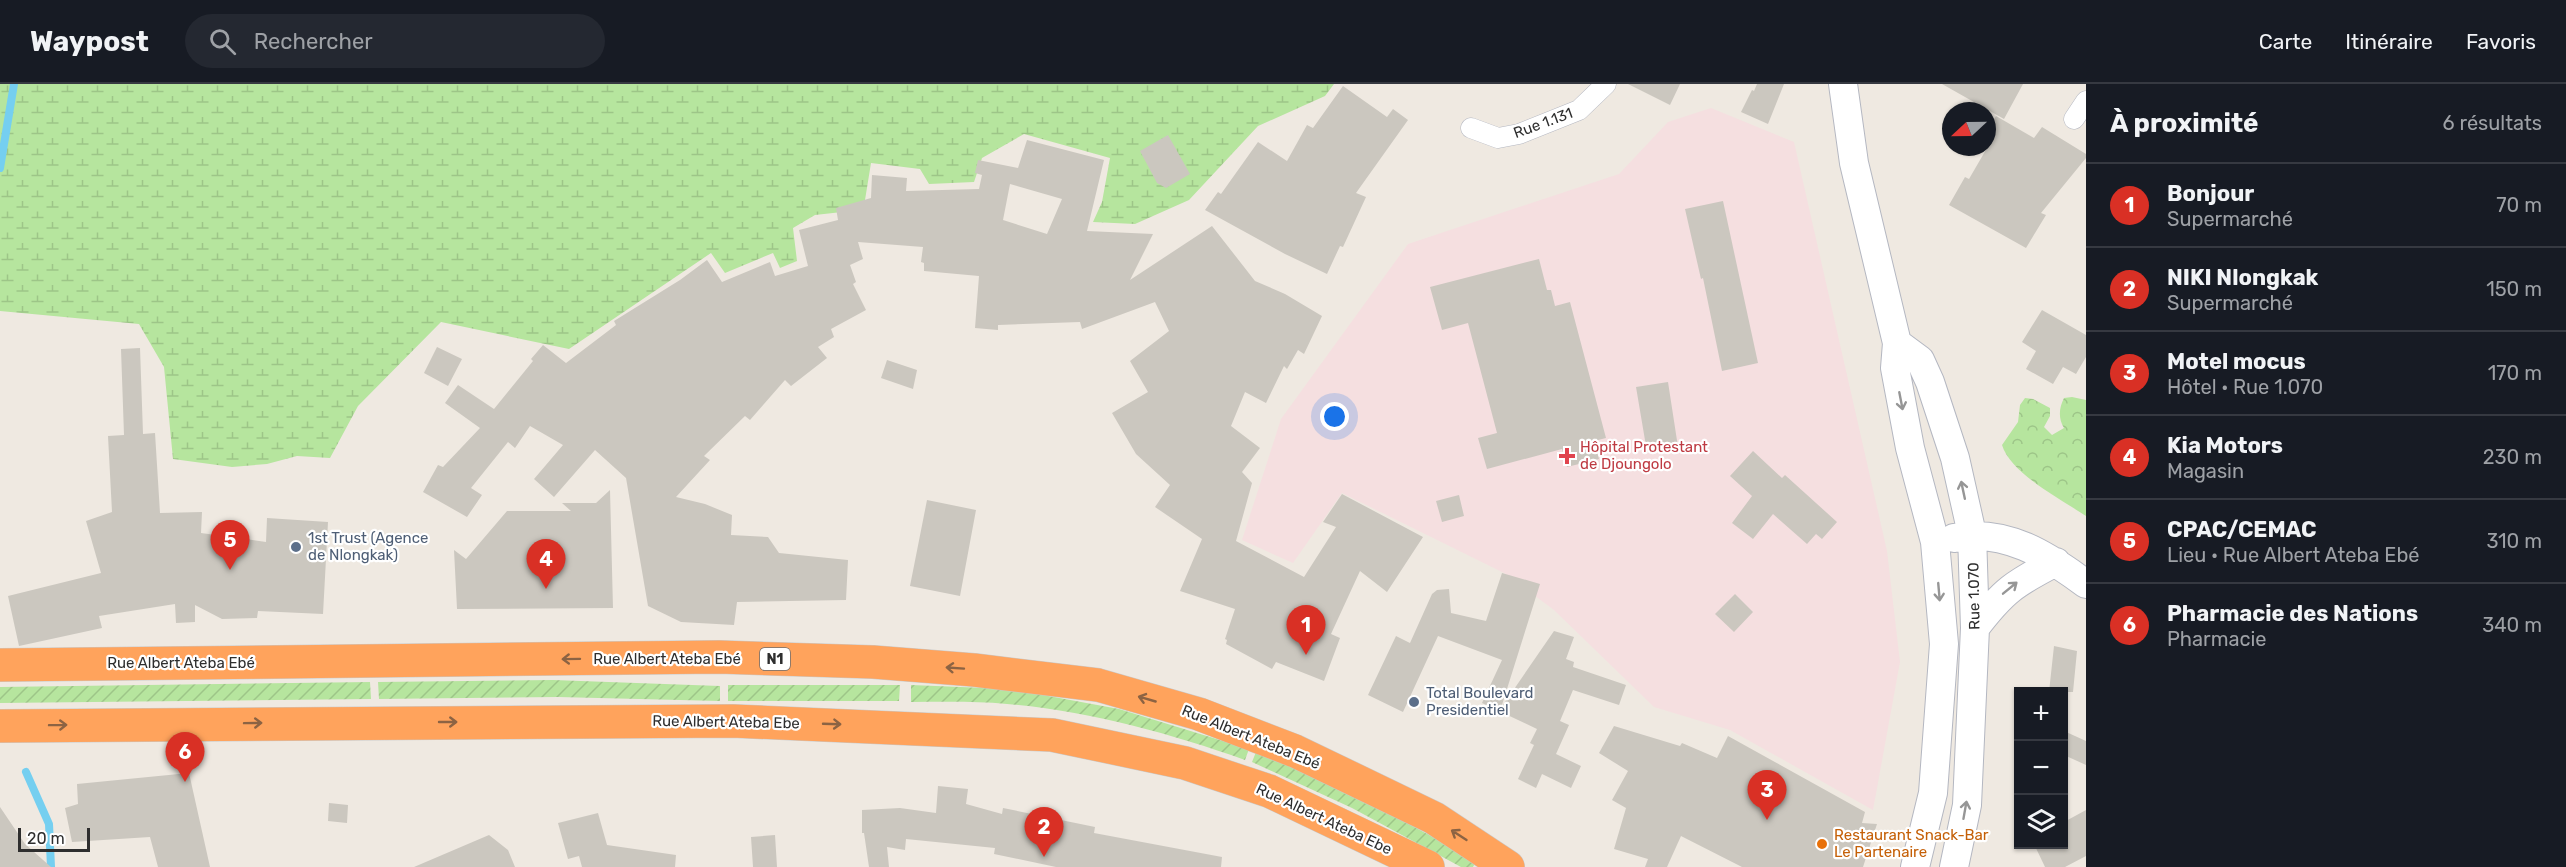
<!DOCTYPE html>
<html lang="fr">
<meta charset="utf-8">
<style>
:root{--surface:#171b24;--page:#242831;--text:#f1f3f6;--muted:#9ea1a6;--line:#363941;--accent:#d93025}
body{margin:0;font-family:Rubik,sans-serif;background:var(--page);color:var(--text)}
.controls{position:absolute;right:18px;bottom:18px;display:grid;overflow:hidden;border-radius:0px;box-shadow:0 2px 4px #0004}
.controls button{width:54px;height:54px;display:grid;place-items:center;padding:0;border:0;border-bottom:2px solid var(--line);background:var(--surface);color:var(--text);font:30px sans-serif}
.compass{position:absolute;left:1942px;top:18px;width:54px;height:54px;border-radius:50%;background:var(--surface);box-shadow:0 2px 4px #0004;rotate:248deg}
.scale{position:absolute;left:18px;bottom:15px;width:72px;box-sizing:border-box;padding-left:6px;border:3px solid #2e2e2e;border-top:0;font-size:16px;line-height:21px;white-space:nowrap;color:#2e2e2e;-webkit-text-stroke:4px #fff;paint-order:stroke}
.you{position:absolute;left:1335px;top:333px;width:21px;height:21px;margin:-15px;border:4px solid #fff;border-radius:50%;background:#1a73e8;box-shadow:0 0 0 9px #1a73e833}
.badge{display:grid;place-items:center;width:39px;height:39px;border-radius:50%;background:var(--accent);color:#fff;font-size:20px;font-weight:700}
.pin{position:absolute;translate:-50% -50px;filter:drop-shadow(0 2px 3px #0008)}
.pin::after{content:'';position:absolute;top:32px;width:21px;height:18px;background:inherit;clip-path:polygon(0 0,100% 0,50% 100%)}
.list{margin:0;padding:0;list-style:none}
h2{display:flex;justify-content:space-between;align-items:center;height:78px;margin:0;padding:0 24px;font-size:26px}
h2 small{font-size:20px;font-weight:400;color:var(--muted)}
.list li{display:grid;grid-template-columns:39px 1fr auto;gap:18px;align-items:center;box-sizing:border-box;height:84px;padding:0 24px;border-top:2px solid var(--line)}
.list b{display:block;font-size:22px;white-space:nowrap}
.list p{margin:0;font-size:20px;white-space:nowrap;color:var(--muted)}
.list em{font-size:20px;font-style:normal;color:var(--muted)}
.icon{flex:none;width:33px;height:33px;fill:none;stroke:currentColor;stroke-width:2;stroke-linecap:round;stroke-linejoin:round}
.map{position:relative;flex:none;width:2086px;height:783px;overflow:hidden}
header{display:flex;align-items:center;gap:36px;box-sizing:border-box;height:84px;padding:0 30px;background:var(--surface);border-bottom:2px solid var(--line)}
header strong{font-size:28px}
nav{display:flex;gap:33px;margin-inline-start:auto;font-size:21px}
.search{width:420px;height:54px;background:var(--page);display:flex;align-items:center;gap:15px;box-sizing:border-box;padding:0 21px;border-radius:33px;color:var(--muted);font-size:22px}
main{display:flex}
aside{flex:1;background:var(--surface)}
.map>svg:first-child{display:block}
</style>
<header>
<strong>Waypost</strong>
<div class="search"><svg class="icon" aria-label="search" viewBox="0 0 24 24"><circle cx="10" cy="10" r="6"/><path d="M15 15l6 6"/></svg>Rechercher</div>
<nav><a>Carte</a><a>Itinéraire</a><a>Favoris</a></nav>
</header>
<main>
<div class="map">
<svg width="2086" height="783" viewBox="0 0 2086 783">
<defs>
<pattern id="forest-crowns" width="20" height="18" patternUnits="userSpaceOnUse" patternTransform="scale(1.5)"><rect width="20" height="18" fill="#b6e59e"/><path d="M2 6a3 3 0 1 1 6 0M12 15a3 3 0 1 1 6 0" fill="none" stroke="#9dc588"/></pattern>
<pattern id="wetland-marsh" width="20" height="14" patternUnits="userSpaceOnUse" patternTransform="scale(1.5)"><rect width="20" height="14" fill="#b6e59e"/><path d="M1 5h8M5 5V1M11 12h8M15 12V8" fill="none" stroke="#9dc588"/></pattern>
<pattern id="garden-furrows" width="10" height="10" patternUnits="userSpaceOnUse" patternTransform="scale(1.5)"><rect width="10" height="10" fill="#b6e59e"/><path d="M-1 1l2-2M0 10L10 0M9 11l2-2" fill="none" stroke="#9dc588"/></pattern>
</defs>
<rect width="100%" height="100%" fill="#efe9e1"/>
<path fill="#f5dfe0" d="M1711 24 1794 58 1887 467 1900 578 1873 726 1730 646 1654 623 1554 526 1504 489 1342 409 1293 479 1242 456 1281 335 1408 160 1619 90 1668 38Z"/>
<path fill="url(#forest-crowns)" d="M2072 313 2086 316V432C2062 416 2010 389 2002 361L2018 338 2020 321 2025 314 2033 315 2050 324V332L2044 343 2052 351 2064 344C2058 334 2059 324 2064 314Z"/>
<path fill="url(#wetland-marsh)" d="M0 0H1334L1325 12 1258 42 1189 116 1135 140 1093 138 1102 118 1110 74 1024 50 982 74 974 98 929 100 920 85 871 79 865 116 851 127 815 131 793 144 797 177 780 184 773 169 725 189 711 169 569 265 441 238 358 322 330 374 297 372 267 380 232 383 173 375 164 283 139 240 0 227Z"/>
<path fill="url(#garden-furrows)" d="M553 596 720 602V617L558 613 379 615 378 598Z
M370 598 371 615 0 619V603Z
M728 601H900L899 617H728Z
M911 601 1010 605 1119 625 1249 665 1245 676C1169 649 1088 627 1007 620 975 617 943 618 911 618Z
M1256 668C1332 697 1405 737 1476 777L1473 783H1461L1352 724 1252 678Z"/>
<g fill="none" stroke-linecap="round" stroke-linejoin="round">
<path stroke="#75cff0" stroke-width="8" d="M0 84 14 0
M26 688 49 740 51 783"/>
</g>
<path fill="#cbc7bf" fill-rule="evenodd" d="M1628 0H1680L1670 21Z
M1757 0H1784L1768 40 1741 28 1752 6 1754 7Z
M1942 0H2023L2004 35Z
M1343 2 1387 33 1393 25 1408 36 1356 109 1366 113 1343 163 1340 162 1327 190 1285 170 1205 126 1218 108 1221 110 1258 58 1287 77 1307 41 1313 44Z
M1996 32 2034 54 2042 43 2086 70V74L2041 129 2046 131 2026 164 1949 121 1965 93 1969 95 1987 64V48Z
M1168 51 1190 90 1166 104 1157 99 1140 67Z
M1027 56 1104 76 1087 147 1153 150 1130 196 1212 142 1255 197 1285 210 1322 232 1304 270 1298 266 1287 285 1284 282 1266 319 1245 308 1231 342 1260 364 1242 388 1252 399 1236 457 1304 493 1336 443 1323 438 1342 410 1423 453 1387 508 1360 487 1331 550 1340 554 1324 597 1276 578 1272 585 1226 560 1227 556 1225 555 1235 525 1180 507 1202 455 1155 423 1170 401 1136 370 1112 329 1148 308 1130 277 1169 247 1155 218 1082 245 1080 238 998 241V246L975 244 979 192 924 187V179L921 178 923 163 858 158 863 175 850 181 856 198 853 200 866 226 831 245 834 253 818 263 827 274 791 302 785 296 750 336 745 332 704 372 710 376 676 413 705 420 732 431 731 451 768 453 779 469 848 476 846 516 737 518 734 541 681 538 648 522 626 394 595 366 554 413 534 395 563 361 530 342 515 364 508 358 471 404 482 411 467 433 423 408 438 381 443 383 480 344 445 319 458 301 494 325 533 277 531 275 543 261 566 279 616 241 614 237 680 196 707 176 722 198 770 178 775 192 808 182 799 146 838 136 836 124 871 114 872 91 907 94 906 107 979 105 982 91 975 89 978 76 1018 84ZM1010 100 1062 115 1047 150 1003 136Z
M1723 117 1758 279 1722 287 1703 194 1701 195 1685 125Z
M1539 175 1547 206H1551L1555 222 1570 218 1606 354 1594 357 1599 375 1567 383 1562 365 1487 385 1478 354 1497 349 1468 239 1442 246 1430 203Z
M2042 226 2086 251V273L2076 290 2063 283 2053 300 2026 285 2036 267 2022 258Z
M437 263 462 275 448 302 424 289Z
M140 264 143 350 155 349 160 429 202 428 201 449 266 458 267 434 328 438 323 530 258 527 257 534 222 535 195 521V538L176 539 175 520 99 532 102 544 19 562 8 512 101 489 86 437 112 428 108 352 124 351 121 265Z
M887 276 917 286 913 305 881 294Z
M1668 298 1678 363 1647 368 1636 303Z
M1753 367 1782 394 1785 391 1837 438 1822 455 1816 450 1807 460 1773 430 1753 455 1732 439 1752 412 1730 392Z
M610 406 613 524 457 525 454 466 466 475 507 427H571L562 419H596Z
M1459 411 1464 432 1442 438 1436 417Z
M927 416 976 426 960 512 910 502Z
M1502 489 1540 500 1501 624 1554 547 1574 553 1566 575 1574 578 1573 583 1626 601 1619 621 1573 606 1560 637 1569 641 1556 670 1581 682 1571 704 1542 690 1536 704 1518 695 1534 661 1530 659 1537 645 1482 619 1502 576 1438 552 1403 628 1368 611 1396 552 1410 559 1432 510 1437 506 1449 505 1451 529 1486 537Z
M1735 510 1753 528 1734 548 1715 530Z
M2054 562 2077 567 2073 608H2049Z
M1614 642 1680 662 1682 659 1717 674 1728 652 1865 728 1862 739 1877 740 1863 783H1742L1681 752 1667 783H1645L1648 775 1614 765 1626 724 1612 716 1628 687 1599 669Z
M2064 647 2086 657V681L2064 671Z
M189 689 210 783H158L150 753 72 758 65 724 78 720 77 700Z
M938 702 968 705 966 720 1002 730 1003 724 1095 743 1094 749 1222 773 1221 783H1056L994 770 995 764 906 755 905 766 887 763 889 783H869L864 749H862V726L900 724 936 729Z
M329 719 348 721 347 739 328 737Z
M0 723 25 760 51 783H0Z
M2086 726V772L2065 783H2045L2034 760H2064V738Z
M598 729 607 761 676 771 675 783H582L579 772 568 775 558 739Z
M489 751 508 766 515 783H414Z
M775 751 777 783H753L751 753Z"/>
<g fill="none" stroke-linecap="round" stroke-linejoin="round">
<g stroke="#b4b7c1" stroke-width="21">
<path id="street" d="M2074 35 2086 17
M1471 44 1498 54 1519 50 1579 26 1606 0"/>
</g>
<g stroke="#b4b7c1" stroke-width="30">
<path id="secondary" d="M1843 0 1854 79 1897 259 1895 284 1910 364 1935 458 1944 560 1933 709 1915 783
M1897 259 1920 276 1930 298 1955 374 1972 450 1975 544 1967 721 1954 783
M1954 454C2005 444 2047 471 2086 500
M1975 544C2003 507 2015 499 2056 478"/>
</g>
<g stroke="#c9c9c9" stroke-width="34">
<path id="highway" d="M0 581 719 573 873 578 974 586 1098 601 1199 630 1295 667 1434 734 1508 783
M0 642 733 637 1052 651 1185 679 1269 707 1428 783"/>
</g>
<use href="#street" stroke="#fff" stroke-width="20"/>
<use href="#secondary" stroke="#fff" stroke-width="28"/>
<use href="#highway" stroke="#ffa35c" stroke-width="33"/>
</g>
<defs><path id="oneway-shaft" d="M-6 0H5M1.5-3L5.5 0L1.5 3" fill="none" stroke-width="1.6" stroke-linecap="round" stroke-linejoin="round" transform="scale(1.5)"/></defs>
<g stroke="#969696">
<use href="#oneway-shaft" transform="translate(1901 317) rotate(79)"/>
<use href="#oneway-shaft" transform="translate(1963 406) rotate(-102)"/>
<use href="#oneway-shaft" transform="translate(2010 504) rotate(-39)"/>
<use href="#oneway-shaft" transform="translate(1939 508) rotate(85)"/>
<use href="#oneway-shaft" transform="translate(1965 726) rotate(-80)"/>
</g>
<g stroke="#8c6343">
<use href="#oneway-shaft" transform="translate(571 575) rotate(179)"/>
<use href="#oneway-shaft" transform="translate(955 584) rotate(-176)"/>
<use href="#oneway-shaft" transform="translate(1147 615) rotate(-164)"/>
<use href="#oneway-shaft" transform="translate(448 638)"/>
<use href="#oneway-shaft" transform="translate(253 639) rotate(-1)"/>
<use href="#oneway-shaft" transform="translate(832 640) rotate(2)"/>
<use href="#oneway-shaft" transform="translate(58 641) rotate(-1)"/>
<use href="#oneway-shaft" transform="translate(1459 751) rotate(-147)"/>
</g>
<path fill="#e0444e" stroke="#fff" stroke-width="2" d="M1564 363h6v6h6v6h-6v6h-6v-6h-6v-6h6z"/>
<g fill="#5c6f8a" stroke="#fff" stroke-width="2">
<circle cx="296" cy="463" r="6"/>
<circle cx="1414" cy="618" r="6"/>
</g>
<circle fill="#e8710a" stroke="#fff" stroke-width="2" cx="1822" cy="760" r="6"/>
<g text-anchor="middle" stroke-width="4.5" stroke-linejoin="round" paint-order="stroke">
<rect fill="#fff" stroke="#6d6d6d" stroke-width="1.5" x="760" y="564" width="30" height="22" rx="4.5"/>
<g font-size="14" font-weight="bold" fill="#2e2e2e">
<text x="775" y="580">N1</text>
</g>
<g font-size="15" fill="#2e2e2e" stroke="#fff">
<text transform="translate(1543 39) rotate(-20)" y="5">Rue 1.131</text>
<text transform="translate(1974 512) rotate(-91)" y="5">Rue 1.070</text>
<text x="667" y="580">Rue Albert Ateba Ebé</text>
<text x="181" y="584">Rue Albert Ateba Ebé</text>
<text transform="translate(726 638) rotate(1)" y="5">Rue Albert Ateba Ebe</text>
<text transform="translate(1251 653) rotate(22)" y="5">Rue Albert Ateba Ebé</text>
<text transform="translate(1324 735) rotate(25)" y="5">Rue Albert Ateba Ebe</text>
</g>
<g font-size="15" fill="#be3a42" stroke="#fff" text-anchor="start">
<text x="1580" y="368">Hôpital Protestant<tspan x="1580" dy="17">de Djoungolo</tspan></text>
</g>
<g font-size="15" fill="#4e5e75" stroke="#fff" text-anchor="start">
<text x="308" y="459">1st Trust (Agence<tspan x="308" dy="17">de Nlongkak)</tspan></text>
<text x="1426" y="614">Total Boulevard<tspan x="1426" dy="17">Presidentiel</tspan></text>
</g>
<g font-size="15" fill="#c56008" stroke="#fff" text-anchor="start">
<text x="1834" y="756">Restaurant Snack-Bar<tspan x="1834" dy="17">Le Partenaire</tspan></text>
</g>
</g>
</svg>
<div class="controls">
<button>+</button>
<button>−</button>
<button><svg class="icon" aria-label="layers" viewBox="0 0 24 24"><path d="M12 4l9 5-9 5-9-5zM3 14l9 5 9-5"/></svg></button>
</div>
<svg class="compass" viewBox="-18 -18 36 36"><path d="M0-13l5 13h-10z" fill="#e53935"/><path d="M0 13l5-13h-10z" fill="#9ea1a6"/></svg>
<div class="scale">20 m</div>
<div class="you"></div>
<div class="pin badge" style="left:1306px;top:571px">1</div>
<div class="pin badge" style="left:1044px;top:773px">2</div>
<div class="pin badge" style="left:1767px;top:736px">3</div>
<div class="pin badge" style="left:546px;top:505px">4</div>
<div class="pin badge" style="left:230px;top:486px">5</div>
<div class="pin badge" style="left:185px;top:698px">6</div>
</div>
<aside>
<h2>À proximité<small>6 résultats</small></h2>
<ul class="list">
<li><span class="badge">1</span><div><b>Bonjour</b><p>Supermarché</p></div><em>70 m</em></li>
<li><span class="badge">2</span><div><b>NIKI Nlongkak</b><p>Supermarché</p></div><em>150 m</em></li>
<li><span class="badge">3</span><div><b>Motel mocus</b><p>Hôtel · Rue 1.070</p></div><em>170 m</em></li>
<li><span class="badge">4</span><div><b>Kia Motors</b><p>Magasin</p></div><em>230 m</em></li>
<li><span class="badge">5</span><div><b>CPAC/CEMAC</b><p>Lieu · Rue Albert Ateba Ebé</p></div><em>310 m</em></li>
<li><span class="badge">6</span><div><b>Pharmacie des Nations</b><p>Pharmacie</p></div><em>340 m</em></li>
</ul>
</aside>
</main>
